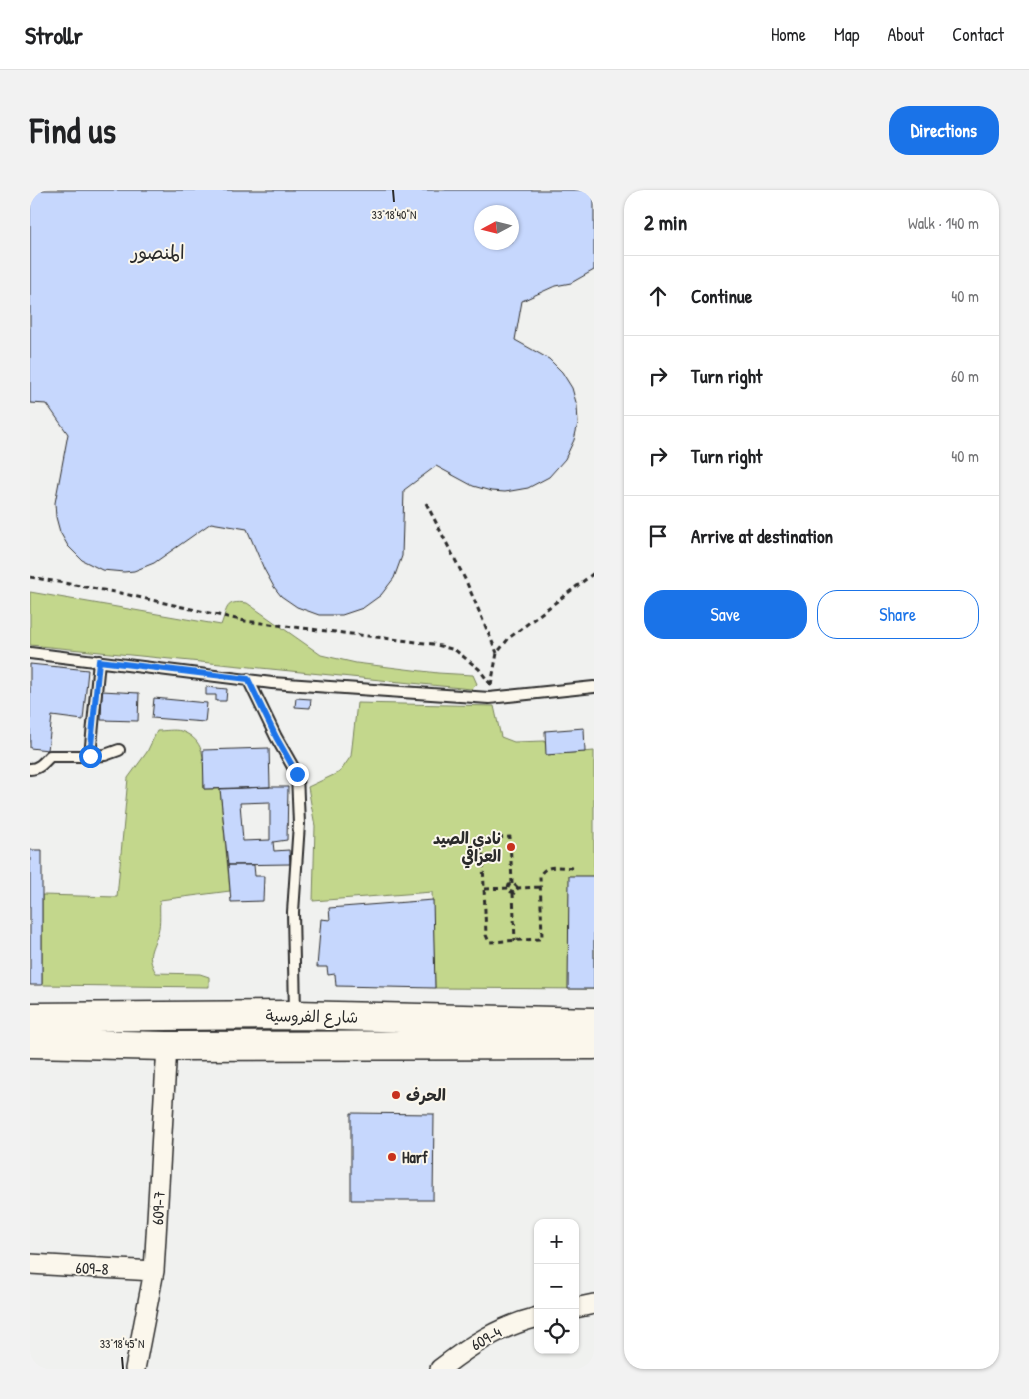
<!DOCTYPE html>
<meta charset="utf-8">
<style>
:root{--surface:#fff;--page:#f2f2f2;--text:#202124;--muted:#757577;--line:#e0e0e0;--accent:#1a73e8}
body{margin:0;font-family:"Patrick Hand","Playpen Sans Arabic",sans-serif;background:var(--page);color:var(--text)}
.controls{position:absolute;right:15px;bottom:15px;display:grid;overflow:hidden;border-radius:10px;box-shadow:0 1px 4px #0004}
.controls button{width:45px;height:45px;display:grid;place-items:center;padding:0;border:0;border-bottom:1px solid var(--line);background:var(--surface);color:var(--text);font:25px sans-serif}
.compass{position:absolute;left:444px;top:15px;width:45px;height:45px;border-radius:50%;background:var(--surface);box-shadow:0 1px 4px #0004;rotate:263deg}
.stop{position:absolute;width:15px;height:15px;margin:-11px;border:4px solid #1a73e8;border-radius:50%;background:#fff}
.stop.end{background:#1a73e8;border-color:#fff;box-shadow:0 1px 5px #0008}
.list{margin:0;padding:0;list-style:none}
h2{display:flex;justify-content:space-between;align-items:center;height:65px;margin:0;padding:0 20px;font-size:21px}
h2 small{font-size:16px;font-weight:400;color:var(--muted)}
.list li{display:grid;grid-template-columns:32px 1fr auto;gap:15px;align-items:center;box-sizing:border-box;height:80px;padding:0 20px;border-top:1px solid var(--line)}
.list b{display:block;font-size:19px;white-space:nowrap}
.list em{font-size:16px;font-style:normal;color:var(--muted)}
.actions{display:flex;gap:10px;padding:15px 20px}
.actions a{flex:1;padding:11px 0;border:1px solid var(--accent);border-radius:20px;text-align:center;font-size:18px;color:var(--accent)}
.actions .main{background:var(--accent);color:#fff}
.icon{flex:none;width:28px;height:28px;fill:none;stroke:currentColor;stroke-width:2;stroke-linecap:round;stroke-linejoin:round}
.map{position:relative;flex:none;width:564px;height:1179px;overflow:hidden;border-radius:20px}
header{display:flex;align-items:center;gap:30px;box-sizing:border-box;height:70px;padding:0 25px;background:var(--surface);border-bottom:1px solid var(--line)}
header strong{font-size:24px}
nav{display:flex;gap:28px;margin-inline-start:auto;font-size:18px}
.intro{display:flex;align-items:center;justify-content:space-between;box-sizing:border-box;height:120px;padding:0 30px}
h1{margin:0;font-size:35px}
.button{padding:12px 22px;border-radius:20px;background:var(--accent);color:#fff;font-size:18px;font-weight:700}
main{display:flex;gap:30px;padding:0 30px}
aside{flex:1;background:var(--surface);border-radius:20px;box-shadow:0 1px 4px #0004}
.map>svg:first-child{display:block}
</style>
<header>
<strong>Strollr</strong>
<nav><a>Home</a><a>Map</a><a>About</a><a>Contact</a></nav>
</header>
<div class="intro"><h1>Find us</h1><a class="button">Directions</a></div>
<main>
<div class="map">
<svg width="564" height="1179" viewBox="0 0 564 1179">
<rect width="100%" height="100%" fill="#f0f1ef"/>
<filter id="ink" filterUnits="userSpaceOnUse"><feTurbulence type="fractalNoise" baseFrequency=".02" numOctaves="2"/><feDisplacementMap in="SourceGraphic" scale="10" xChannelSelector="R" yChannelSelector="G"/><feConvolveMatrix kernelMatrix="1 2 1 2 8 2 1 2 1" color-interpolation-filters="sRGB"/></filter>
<g filter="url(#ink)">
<path fill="#c3d78c" stroke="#77815c" d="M0 402 191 435C198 418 194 410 217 413L291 465 326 473 408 483 443 485 447 494 441 499 0 455Z
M327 513 464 516 471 547 484 552 515 551 517 565 564 561V799L405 798 402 702 283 711 285 636 278 597 310 582 321 566Z
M127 541C134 541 145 539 151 541 179 551 173 576 174 599H190L200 701 130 710C129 720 131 733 128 742 123 760 115 764 126 783L170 784 179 787V797L12 795V705L87 707 98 588 117 562Z"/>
<path fill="#c6d7fd" stroke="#2b2b2b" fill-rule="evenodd" d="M0 0H564V80L541 93 525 96 492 111 485 150 519 169 532 182 542 198 547 216 548 233 544 250 535 269 519 287 498 298 475 302 461 301 443 296 406 276 374 300 372 366 364 388 351 405 333 418 312 425H289L267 417 251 406 244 397 234 379 217 339 181 333 124 373 104 381 94 382 72 380 52 370 38 356 30 342 26 327 25 313 38 244 17 214 0 213ZM452 22H482V52H452Z
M0 474 58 480 53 530 22 526 18 560 0 558Z
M176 497 197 499 196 511H186V505H176Z
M72 501 109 503 108 531 71 530Z
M124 508 177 513 175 532 122 528Z
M266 508 281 509 280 518 265 517Z
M554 538 555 562 516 565 515 541Z
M239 558 240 597 174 599 173 560Z
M240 597H258L257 650 243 652 244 661 259 660 260 674 198 675 190 599ZM240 612V650L213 651 210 613Z
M0 660H12V795H0Z
M198 675H224L225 686H234L233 711 201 712Z
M539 686H564V799H538Z
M403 710 405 798 306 796 305 784 298 785 297 777H287L291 729 300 730 299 718Z
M321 923 404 924 403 1010H321Z"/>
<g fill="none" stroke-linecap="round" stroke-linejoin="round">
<g stroke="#2b2b2b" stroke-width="14">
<path id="lane" d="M0 463 242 493 459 508 564 497
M218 489 246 547 267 584 269 634 263 722 265 823
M60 566 75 565 89 560
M0 579C9 579 14 572 20 566H60L69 471"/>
</g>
<g stroke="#2b2b2b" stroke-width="22">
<path id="street" d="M0 1074 124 1081
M545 1118 564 1114
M105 1179 124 1081 137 856
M410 1179C441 1155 468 1137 508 1127"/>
</g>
<g stroke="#2b2b2b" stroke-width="31">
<path id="secondary" d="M0 827 265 825 564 832
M0 853 137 856 564 855"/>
</g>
<path stroke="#2b2b2b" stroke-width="3" stroke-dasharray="5 4" stroke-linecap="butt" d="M396 313 436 391 467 463
M0 387 90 403 215 431 403 454 425 460 449 479 461 495
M461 495 467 463 479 448 564 383
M482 694 480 647 452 649 456 745 459 752 509 749 512 747 510 686C515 673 533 678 545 678
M488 698 484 694 479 695 478 698 479 701 484 703 488 698 510 697
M455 699 478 698
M483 703 485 751"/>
<use href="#lane" stroke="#fbf7ec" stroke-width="10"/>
<use href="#street" stroke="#fbf7ec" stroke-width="19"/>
<use href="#secondary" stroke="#fbf7ec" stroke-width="28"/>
</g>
</g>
<g fill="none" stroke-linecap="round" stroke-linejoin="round" filter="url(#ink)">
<path stroke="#1a73e8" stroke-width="6" d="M60 566 69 471 218 489 246 547 267 584"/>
</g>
<path fill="none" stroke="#2b2b2b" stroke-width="2" d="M363 0 364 12M92 1167 93 1179"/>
<g fill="#c8321e" stroke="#fbf7ec" stroke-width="2">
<circle cx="481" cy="657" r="5"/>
<circle cx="366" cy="905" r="5"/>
<circle cx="362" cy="967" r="5"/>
</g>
<g text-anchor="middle" stroke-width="4" stroke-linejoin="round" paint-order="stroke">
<g font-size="16" font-weight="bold" fill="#2b2b2b" stroke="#fbf7ec" text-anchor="start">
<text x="471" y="654" text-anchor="end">نادي الصيد<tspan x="471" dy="18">العراقي</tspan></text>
<text x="376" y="911">الحرف</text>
<text x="372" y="973">Harf</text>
</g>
<g font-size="16" fill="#2b2b2b" stroke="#fbf7ec">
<text transform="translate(282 826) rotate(1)" y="6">شارع الفروسية</text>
<text transform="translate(128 1018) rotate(-87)" y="6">609-7</text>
<text transform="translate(62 1078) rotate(3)" y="6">609-8</text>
<text transform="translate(456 1148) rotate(-29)" y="6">609-4</text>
</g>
<g font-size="19" fill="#2b2b2b" stroke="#fbf7ec">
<text x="128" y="69">المنصور</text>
</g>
</g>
<g font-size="12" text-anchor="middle" fill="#2b2b2b" stroke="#fbf7ec" stroke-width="4" stroke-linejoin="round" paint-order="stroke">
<text x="364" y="29">33°18'40"N</text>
<text x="92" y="1158">33°18'45"N</text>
</g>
</svg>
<div class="controls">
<button>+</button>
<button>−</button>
<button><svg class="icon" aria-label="locate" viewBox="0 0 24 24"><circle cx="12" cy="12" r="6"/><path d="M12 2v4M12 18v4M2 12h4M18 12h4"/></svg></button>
</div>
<svg class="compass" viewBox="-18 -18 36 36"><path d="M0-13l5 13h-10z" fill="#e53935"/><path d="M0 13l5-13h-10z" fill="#757577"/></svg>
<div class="stop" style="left:60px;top:566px"></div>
<div class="stop end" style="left:267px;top:584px"></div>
</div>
<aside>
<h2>2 min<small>Walk · 140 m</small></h2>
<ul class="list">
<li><svg class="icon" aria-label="ahead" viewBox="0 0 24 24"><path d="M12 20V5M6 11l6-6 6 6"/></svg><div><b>Continue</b></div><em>40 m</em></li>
<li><svg class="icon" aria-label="right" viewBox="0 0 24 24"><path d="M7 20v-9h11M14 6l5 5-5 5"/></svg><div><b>Turn right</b></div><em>60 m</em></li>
<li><svg class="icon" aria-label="right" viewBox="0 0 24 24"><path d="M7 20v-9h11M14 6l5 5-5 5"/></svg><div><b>Turn right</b></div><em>40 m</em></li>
<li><svg class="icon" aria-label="arrive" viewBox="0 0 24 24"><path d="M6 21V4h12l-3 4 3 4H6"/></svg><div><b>Arrive at destination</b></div></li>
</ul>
<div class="actions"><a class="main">Save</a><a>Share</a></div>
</aside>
</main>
